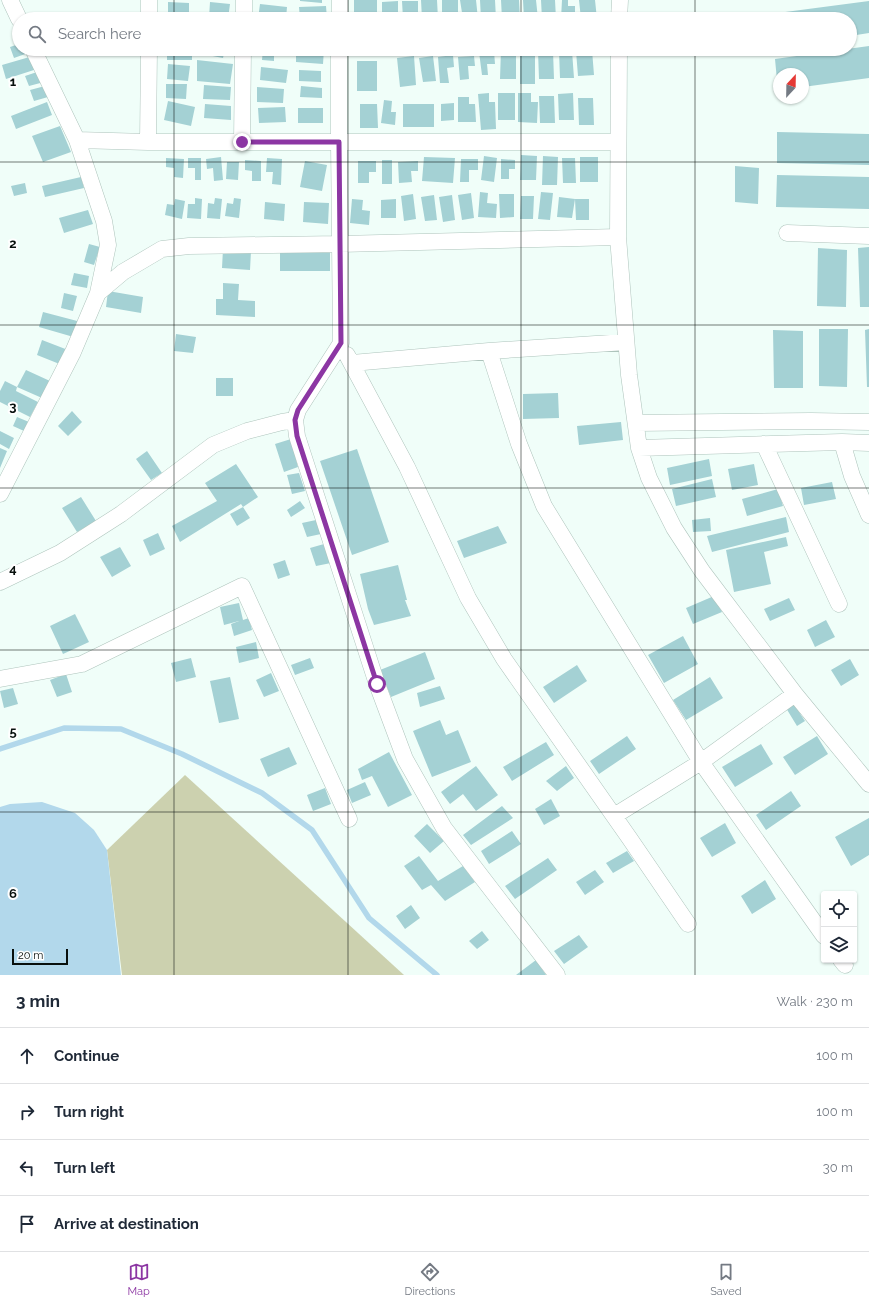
<!DOCTYPE html>
<meta charset="utf-8">
<style>
:root{--surface:#fff;--page:#f6f6f7;--text:#1f2937;--muted:#747a83;--line:#e0e1e3;--accent:#8c36a3}
body{margin:0;font-family:Raleway,sans-serif;background:var(--page);color:var(--text)}
.controls{position:absolute;right:12px;bottom:12px;display:grid;overflow:hidden;border-radius:4px;box-shadow:0 1px 3px #0004}
.controls button{width:36px;height:36px;display:grid;place-items:center;padding:0;border:0;border-bottom:1px solid var(--line);background:var(--surface);color:var(--text);font:20px sans-serif}
.compass{position:absolute;left:773px;top:68px;width:36px;height:36px;border-radius:50%;background:var(--surface);box-shadow:0 1px 3px #0004;rotate:22deg}
.scale{position:absolute;left:12px;bottom:10px;width:56px;box-sizing:border-box;padding-left:4px;border:2px solid #08100d;border-top:0;font-size:11px;line-height:14px;white-space:nowrap;color:#08100d;-webkit-text-stroke:3px #fff;paint-order:stroke}
.stop{position:absolute;width:12px;height:12px;margin:-9px;border:3px solid #8c36a3;border-radius:50%;background:#fff}
.stop.end{background:#8c36a3;border-color:#fff;box-shadow:0 1px 4px #0008}
.list{margin:0;padding:0;list-style:none}
h2{display:flex;justify-content:space-between;align-items:center;height:52px;margin:0;padding:0 16px;font-size:17px}
h2 small{font-size:13px;font-weight:400;color:var(--muted)}
.list li{display:grid;grid-template-columns:26px 1fr auto;gap:12px;align-items:center;box-sizing:border-box;height:56px;padding:0 16px;border-top:1px solid var(--line)}
.list b{display:block;font-size:15px;white-space:nowrap}
.list em{font-size:13px;font-style:normal;color:var(--muted)}
.icon{flex:none;width:22px;height:22px;fill:none;stroke:currentColor;stroke-width:2;stroke-linecap:round;stroke-linejoin:round}
.map{position:relative;flex:none;width:869px;height:975px;overflow:hidden}
.search{position:absolute;background:var(--surface);box-shadow:0 1px 3px #0004;left:12px;right:12px;top:12px;height:44px;display:flex;align-items:center;gap:10px;box-sizing:border-box;padding:0 14px;border-radius:22px;color:var(--muted);font-size:15px}
.sheet{height:276px;background:var(--surface)}
nav{display:flex;justify-content:space-around;align-items:center;box-sizing:border-box;height:56px;border-top:1px solid var(--line);background:var(--surface);font-size:11px;color:var(--muted)}
nav a{display:grid;justify-items:center;gap:2px}
nav .on{color:var(--accent)}
.map>svg:first-child{display:block}
</style>
<div class="map">
<svg width="869" height="975" viewBox="0 0 869 975">
<rect width="100%" height="100%" fill="#f0fef9"/>
<path fill="#ccd1af" d="M185 775 404 975H122L107 850Z"/>
<path fill="#b2d8eb" d="M42 802 75 813 94 830 107 850 121 975H0V807L10 804Z"/>
<g fill="none" stroke-linecap="round" stroke-linejoin="round">
<path stroke="#b2d8eb" stroke-width="5.5" d="M0 749 64 728 121 729 182 754 262 793 312 830 369 918 437 975"/>
</g>
<path fill="#a4d1d4" d="M300 0H322V3L300 1Z
M354 0H377V19H354Z
M421 0H437L438 19H422Z
M442 0H458V19H442Z
M460 0H476L478 19H463Z
M480 0H495L496 19H481Z
M501 0H519L520 19H502Z
M523 0H536L538 19H524Z
M541 0H555L556 19H542Z
M562 0H568V6H575V19H561Z
M579 0H595L597 19H581Z
M398 1V19H382V2Z
M402 1H418V19H403Z
M869 1V33L850 36V19H770V14Z
M168 2 189 3V19H168Z
M210 2 230 4 228 19 209 18Z
M260 4 287 7 286 19H258Z
M326 6 327 19H300L299 7Z
M19 44V49H27L28 53 14 58 10 47Z
M869 46V78L803 87V74H779V91H778L775 59Z
M167 49H192V60H167Z
M203 49H225L223 58 202 54Z
M263 49H283V55L274 54V61L262 60Z
M296 49H324L323 64 296 62Z
M501 49H516V79H500Z
M520 49H535V84H520Z
M592 50 594 75 578 76 576 51Z
M494 51 495 64H487L488 75H482L479 52Z
M538 51H553L554 79H539Z
M559 51H572L574 78H560Z
M453 55 454 67 447 68 449 83H440L438 57Z
M33 56 37 69 6 79 2 65Z
M414 56 416 85 400 87 397 58Z
M433 56 436 81 423 82 419 58Z
M474 56 475 66H468L469 79 460 80 458 57Z
M197 60 233 64 230 84 197 81Z
M357 61H377V91H357Z
M168 64 190 66 188 81 167 79Z
M261 67 288 70 286 83 260 80Z
M299 70 321 71V82L299 81Z
M40 71 44 82 29 86 25 76Z
M166 84H187L186 99 166 98Z
M204 85 231 87 230 100 203 99Z
M45 86 48 97 34 101 30 90Z
M301 86 322 88V98L300 97Z
M257 87 284 89 283 103 257 102Z
M489 93V102H495L496 129 481 130 478 94Z
M498 93H515V120H498Z
M518 93H531V102H538L537 123 518 122Z
M573 93 574 120H559L558 94Z
M539 96H554L555 123H540Z
M458 97H469V104H475L476 122H458Z
M578 98H593L594 125H579Z
M384 100 392 101 391 112H396L395 125 381 123Z
M168 101 195 107 191 126 164 120Z
M47 102 52 115 16 129 11 116Z
M454 103V120L441 121V104Z
M205 104 231 106V120L204 118Z
M360 104H377L378 128H360Z
M403 104H434V127H403Z
M285 107 286 122 259 123 258 108Z
M298 108H323V123H298Z
M60 126 71 152 43 162 32 136Z
M777 132 869 134V165L777 163Z
M521 155 537 156 536 180H520Z
M484 156 497 158 494 182 481 180Z
M543 156 558 157 557 185H542Z
M221 157 223 180 214 181 213 168 207 169 206 159Z
M424 157 455 158 453 183 422 181Z
M580 157H598V182H580Z
M166 158 184 159 183 178 174 177V168L166 167Z
M188 158H201V180H195V168H188Z
M267 158 282 159 281 185 272 184 273 172H266Z
M562 158H575L576 183H563Z
M461 159H478V170H469V182H460Z
M501 159 515 160V169H509V179H501Z
M245 160 261 161V181H252V171L245 170Z
M382 160H392V184H382Z
M305 161 327 165 322 191 300 187Z
M358 161H376V172H369V183H358Z
M418 161V171H411L412 182 399 183 398 162Z
M227 162H239L238 180 226 179Z
M735 166 759 168 758 204 735 202Z
M777 175 869 177V209L776 207Z
M81 177 84 188 45 197 42 186Z
M25 183 27 193 14 196 11 186Z
M480 192 488 193 487 203 497 204 496 218 478 217Z
M541 192 553 193 550 220 538 219Z
M471 193 474 218 462 220 458 195Z
M413 194 416 219 404 221 401 196Z
M499 194H514V217L500 218Z
M434 195 437 220 425 221 421 197Z
M452 195 455 220 443 222 439 197Z
M521 196H534L533 219H520Z
M559 197 575 199 572 218 557 217Z
M195 198 202 199 201 219 187 218 188 204H195Z
M215 198 222 199 220 219 207 218 208 203 214 204Z
M234 198 241 199 239 218 225 216 227 203 233 204Z
M175 199 185 201 182 219 165 215 167 204 174 205Z
M352 199 363 200 362 210 370 211 369 225 350 223Z
M396 199V218H381V200Z
M575 199H589V220H576Z
M265 202 285 204 284 221 264 219Z
M304 202 329 203 328 224 303 222Z
M88 210 93 224 64 233 59 218Z
M89 244 100 247 94 265 84 262Z
M869 247V307H860L858 248Z
M818 248 847 250 846 307 817 306Z
M223 249 251 251 250 270 222 268Z
M280 251H330V271H280Z
M74 273 89 276 87 288 71 285Z
M223 283 239 284 238 300 255 301V317L216 315V299H223Z
M108 291 143 297 141 313 106 307Z
M64 293 77 296 73 311 61 308Z
M43 312 81 322 77 338 39 327Z
M819 329H848L847 387 819 386Z
M869 329V387H867L865 330Z
M773 330 803 331V388H774Z
M176 334 196 337 193 353 174 351Z
M42 340 68 350 62 365 37 355Z
M26 370 50 381 42 398 17 387Z
M216 378H233V396H216Z
M5 381 17 387 16 391 38 402 30 417 0 402V391Z
M558 393 559 418 523 419V394Z
M72 411 82 422 68 436 58 426Z
M17 417 29 422 24 431 13 426Z
M621 422 623 440 579 445 577 426Z
M0 431 14 438 9 449 0 444Z
M291 439 298 467 284 472 275 444Z
M0 448 7 451 0 468Z
M357 449 389 542 352 555 320 461Z
M147 451 162 473 151 480 136 459Z
M709 459 712 476 670 485 667 468Z
M236 464 258 497 243 507 250 518 237 526 230 514 243 507 241 504 180 542 172 526 217 501 205 483Z
M754 464 758 485 732 490 728 469Z
M299 473 305 491 292 494 287 475Z
M712 479 716 497 676 506 672 489Z
M832 482 836 499 804 505 801 488Z
M778 489 783 506 747 516 742 499Z
M81 497 96 521 77 532 62 508Z
M300 501 305 508 291 517 287 510Z
M786 517 789 532 712 552 707 536Z
M710 518 711 531 693 532 692 520Z
M316 520 321 534 307 537 302 523Z
M498 526 507 543 464 558 457 541Z
M158 533 165 549 150 556 143 540Z
M786 537 788 546 764 552 771 584 734 592 726 550Z
M324 544 331 563 316 566 310 548Z
M120 547 131 566 112 577 100 557Z
M285 560 290 575 278 579 273 564Z
M398 565 407 600H405L411 616 374 625 368 609 360 574Z
M714 596 722 612 693 624 686 608Z
M789 598 795 610 770 621 764 609Z
M239 603 243 620 249 618 252 630 234 636 231 624 239 621 224 625 220 607Z
M75 614 89 642 63 654 50 626Z
M826 620 835 637 815 647 807 630Z
M683 636 698 664 664 683 648 655Z
M256 642 259 658 239 663 236 647Z
M425 652 435 679 391 697 380 670Z
M191 658 196 677 176 682 171 663Z
M310 658 314 668 295 675 291 665Z
M850 659 859 675 841 686 831 670Z
M577 665 587 681 554 703 543 687Z
M271 673 279 691 264 697 256 680Z
M66 674 72 692 57 697 50 680Z
M230 677 239 719 219 723 210 681Z
M710 677 723 698 686 720 673 700Z
M440 686 445 699 420 707 417 693Z
M13 688 18 704 4 708 0 691Z
M793 703 805 721 797 726 786 708Z
M440 720 446 735 458 730 471 762 432 777 413 731Z
M627 736 636 749 599 774 590 761Z
M817 736 828 754 795 775 783 757Z
M546 742 554 755 512 781 503 767Z
M761 744 773 764 735 787 722 767Z
M289 747 297 764 268 777 260 759Z
M389 752 412 795 388 807 372 776 362 780 358 769Z
M476 766 498 795 476 811 463 794 450 804 441 792Z
M566 766 574 778 557 791 546 781Z
M365 782 371 795 352 803 347 790Z
M325 788 331 804 313 811 307 795Z
M791 791 801 806 766 830 756 815Z
M551 799 560 816 544 825 535 809Z
M502 806 513 818 471 845 463 835Z
M869 818V855L851 866 835 837Z
M725 823 736 843 712 857 700 838Z
M427 824 444 841 430 853 414 836Z
M512 831 521 844 489 864 481 851Z
M627 851 634 861 613 873 606 863Z
M419 856 438 881 463 866 475 882 445 901 431 885 422 890 404 866Z
M548 858 557 870 515 899 505 886Z
M595 870 604 882 585 895 576 882Z
M765 880 776 899 752 914 741 896Z
M411 905 420 918 405 929 396 916Z
M482 931 489 940 477 949 469 941Z
M579 935 588 947 564 964 554 951Z
M536 960 546 975H516Z"/>
<g fill="none" stroke-linecap="round" stroke-linejoin="round">
<g stroke="#aec4bc" stroke-width="17">
<path id="minor" d="M10 0 19 19
M149 19V0
M244 19V0
M340 19V0
M619 19 620 0
M339 49V142L341 343 298 410 295 420 297 436 377 684 405 759 444 828 557 975
M619 49 618 237 629 375 639 448 649 478 674 528 702 571 795 694 869 784
M77 140 148 142H618
M148 142 149 49
M242 142 243 49
M787 233 869 236
M98 293 123 272 162 249 189 246 340 244 618 237
M489 351 626 342
M347 355 407 467 468 598 504 659 630 839 688 924
M352 363 489 351 519 444 544 506 701 762 824 936
M636 423 811 421 869 422
M842 442 869 443
M764 444 839 604
M639 448 842 442 852 476 869 515
M0 494 73 352 98 293 108 245 104 221 77 140 33 49
M0 582 60 553 121 514 213 445 247 431 282 422 295 420
M0 679 82 664 242 586 349 819
M614 816 701 762 795 694
M841 960 845 965"/>
</g>
<use href="#minor" stroke="#fff" stroke-width="16"/>
</g>
<g fill="none" stroke-linecap="round" stroke-linejoin="round">
<path stroke="#8c36a3" stroke-width="5" d="M242 142H339L341 343 298 410 295 420 297 436 377 684"/>
</g>
<path fill="none" stroke="#08100d" stroke-width="1" stroke-opacity="0.55" d="M174 0V19M348 0V19M521 0V19M695 0V19M174 49V975M348 49V975M521 49V975M695 49V975M0 162H869M0 325H869M0 488H869M0 650H869M0 812H869"/>
<g font-size="13" text-anchor="middle" font-weight="bold" fill="#08100d" stroke="#fff" stroke-width="4" stroke-linejoin="round" paint-order="stroke">
<text x="13" y="86">1</text>
<text x="13" y="248">2</text>
<text x="13" y="411">3</text>
<text x="13" y="573">4</text>
<text x="13" y="736">5</text>
<text x="13" y="898">6</text>
</g>
</svg>
<div class="controls">
<button><svg class="icon" aria-label="locate" viewBox="0 0 24 24"><circle cx="12" cy="12" r="6"/><path d="M12 2v4M12 18v4M2 12h4M18 12h4"/></svg></button>
<button><svg class="icon" aria-label="layers" viewBox="0 0 24 24"><path d="M12 4l9 5-9 5-9-5zM3 14l9 5 9-5"/></svg></button>
</div>
<svg class="compass" viewBox="-18 -18 36 36"><path d="M0-13l5 13h-10z" fill="#e53935"/><path d="M0 13l5-13h-10z" fill="#747a83"/></svg>
<div class="scale">20 m</div>
<div class="stop" style="left:377px;top:684px"></div>
<div class="stop end" style="left:242px;top:142px"></div>
<div class="search"><svg class="icon" aria-label="search" viewBox="0 0 24 24"><circle cx="10" cy="10" r="6"/><path d="M15 15l6 6"/></svg>Search here</div>
</div>
<section class="sheet">
<h2>3 min<small>Walk · 230 m</small></h2>
<ul class="list">
<li><svg class="icon" aria-label="ahead" viewBox="0 0 24 24"><path d="M12 20V5M6 11l6-6 6 6"/></svg><div><b>Continue</b></div><em>100 m</em></li>
<li><svg class="icon" aria-label="right" viewBox="0 0 24 24"><path d="M7 20v-9h11M14 6l5 5-5 5"/></svg><div><b>Turn right</b></div><em>100 m</em></li>
<li><svg class="icon" aria-label="left" viewBox="0 0 24 24"><path d="M17 20v-9H6M10 6l-5 5 5 5"/></svg><div><b>Turn left</b></div><em>30 m</em></li>
<li><svg class="icon" aria-label="arrive" viewBox="0 0 24 24"><path d="M6 21V4h12l-3 4 3 4H6"/></svg><div><b>Arrive at destination</b></div></li>
</ul>
</section>
<nav>
<a class="on"><svg class="icon" aria-label="map" viewBox="0 0 24 24"><path d="M3 6l6-2 6 2 6-2v14l-6 2-6-2-6 2zM9 4v14M15 6v14"/></svg>Map</a>
<a><svg class="icon" aria-label="directions" viewBox="0 0 24 24"><path d="M12 3l9 9-9 9-9-9zM9 14v-3h6M13 9l2 2-2 2"/></svg>Directions</a>
<a><svg class="icon" aria-label="saved" viewBox="0 0 24 24"><path d="M7 4h10v16l-5-4-5 4z"/></svg>Saved</a>
</nav>
